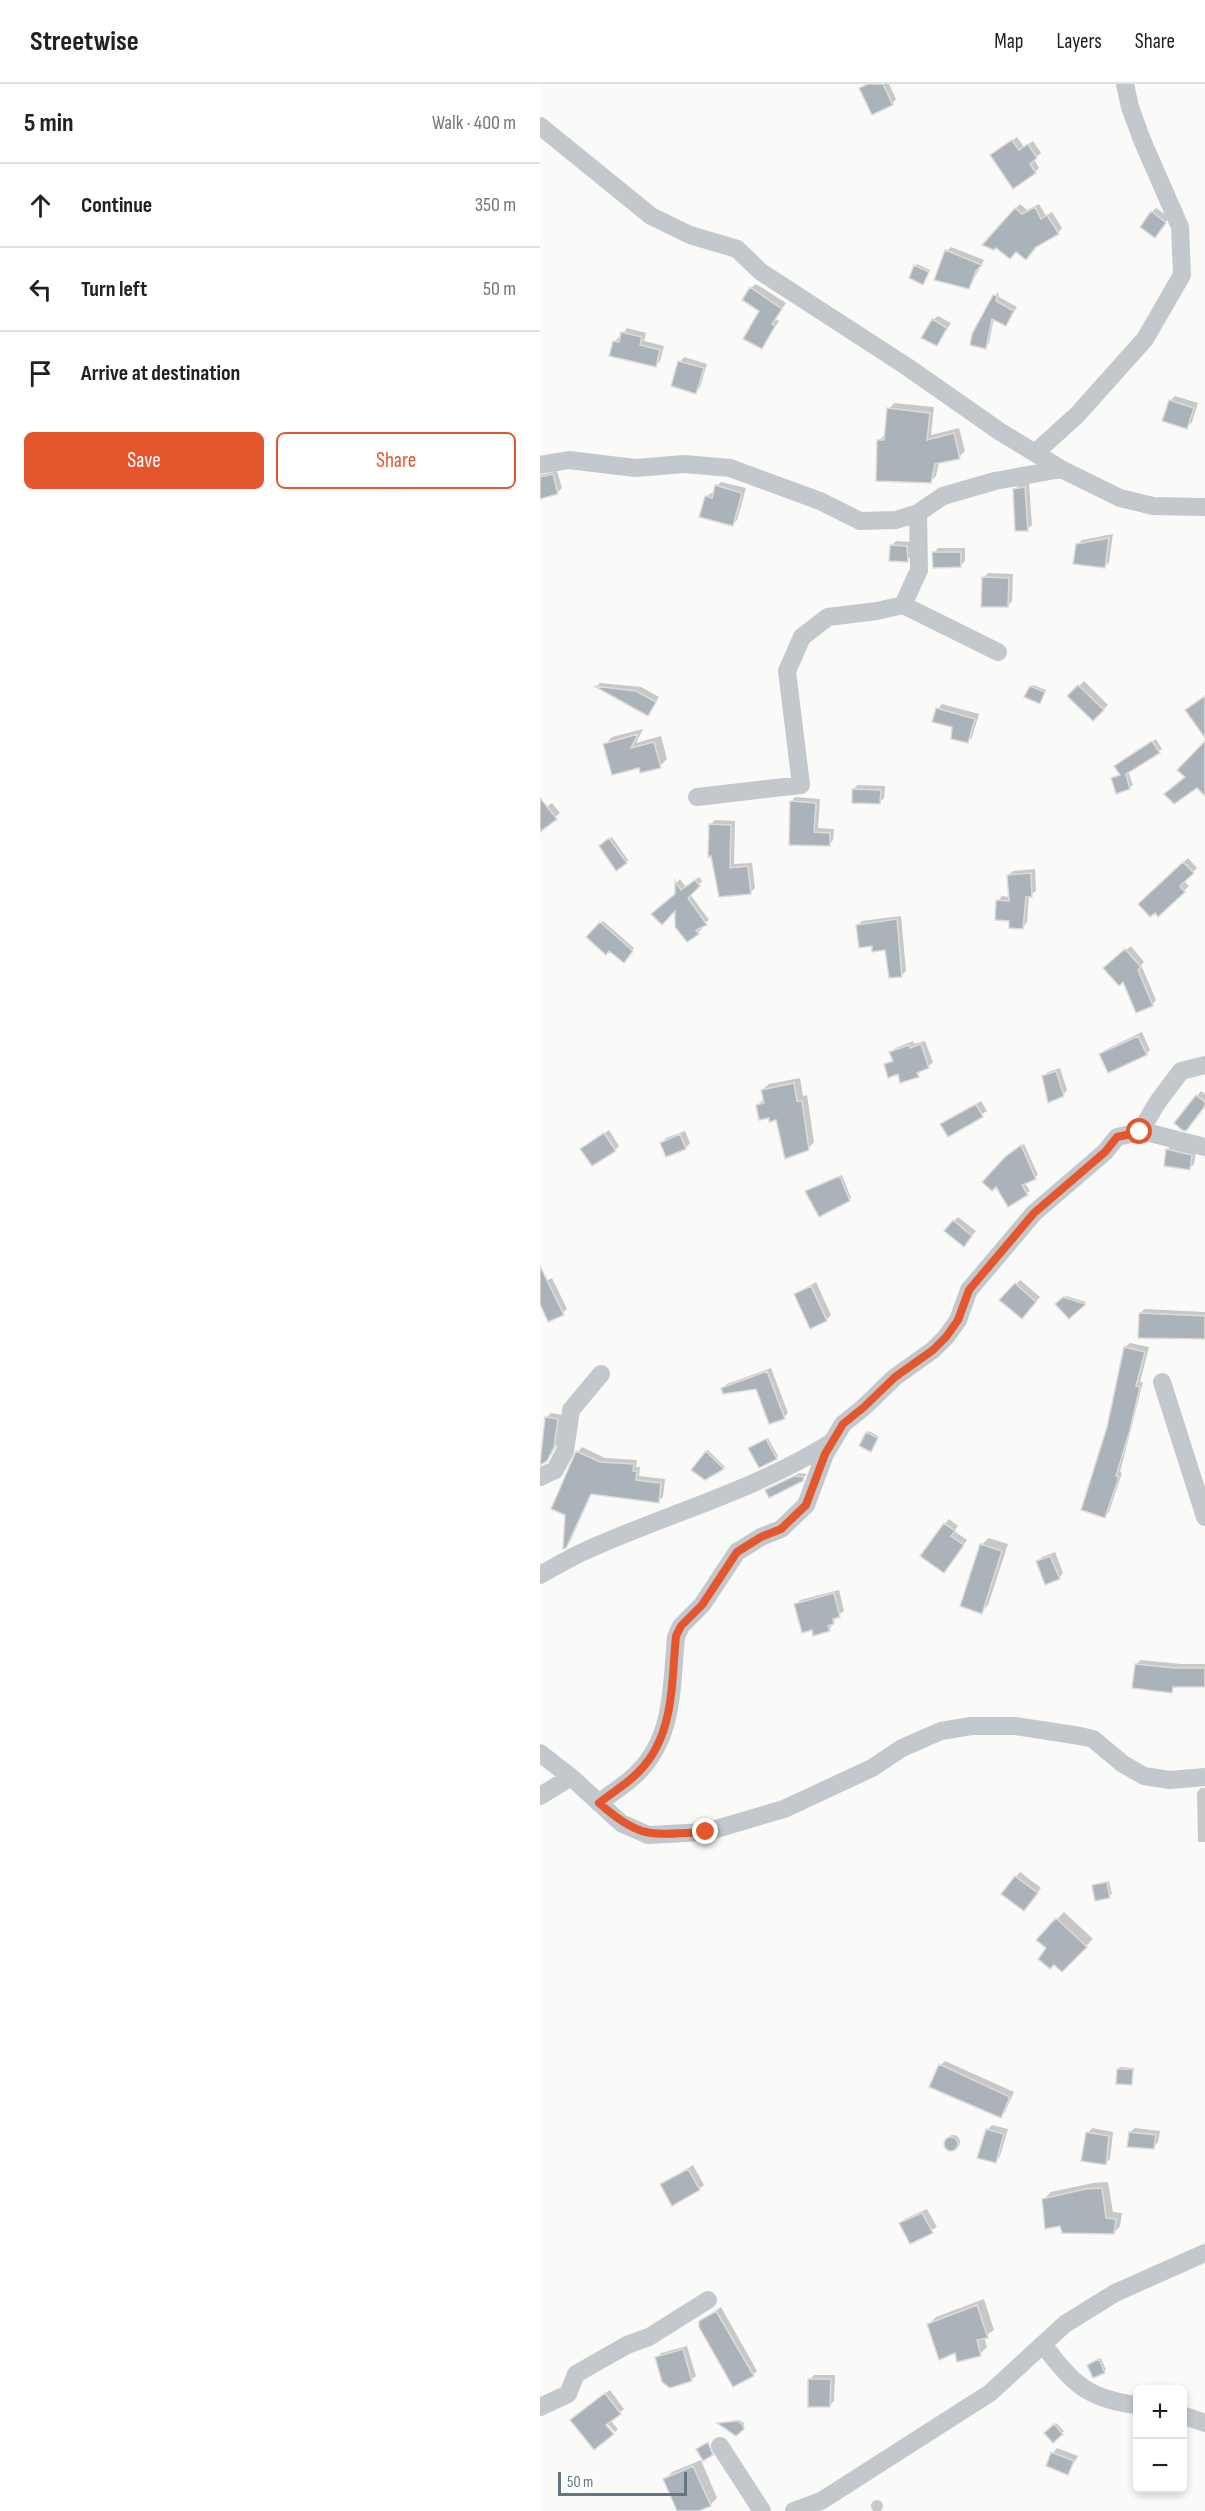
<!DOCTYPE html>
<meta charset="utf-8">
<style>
:root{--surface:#fff;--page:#f6f6f6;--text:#202124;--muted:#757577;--line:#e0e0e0;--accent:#e4572e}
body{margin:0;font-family:"Sofia Sans Condensed",sans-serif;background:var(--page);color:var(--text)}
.controls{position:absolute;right:18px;bottom:18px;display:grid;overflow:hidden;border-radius:9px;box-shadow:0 3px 9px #0003}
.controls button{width:54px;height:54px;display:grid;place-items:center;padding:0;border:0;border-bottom:2px solid var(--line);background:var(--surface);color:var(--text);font:30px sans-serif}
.scale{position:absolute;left:18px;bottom:15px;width:129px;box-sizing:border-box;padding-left:6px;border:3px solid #657683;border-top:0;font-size:16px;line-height:21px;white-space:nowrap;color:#657683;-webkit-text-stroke:4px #fff;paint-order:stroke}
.stop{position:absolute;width:18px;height:18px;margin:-14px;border:4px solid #e4572e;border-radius:50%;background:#fff}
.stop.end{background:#e4572e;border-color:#fff;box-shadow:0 2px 6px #0008}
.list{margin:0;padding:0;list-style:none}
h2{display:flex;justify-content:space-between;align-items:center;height:78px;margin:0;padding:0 24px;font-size:26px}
h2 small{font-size:20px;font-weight:400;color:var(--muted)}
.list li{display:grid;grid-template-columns:39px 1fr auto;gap:18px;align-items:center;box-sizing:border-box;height:84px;padding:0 24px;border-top:2px solid var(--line)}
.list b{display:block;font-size:22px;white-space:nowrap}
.list em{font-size:20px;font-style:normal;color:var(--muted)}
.actions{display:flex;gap:12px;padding:18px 24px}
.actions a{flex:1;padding:14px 0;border:2px solid var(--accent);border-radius:9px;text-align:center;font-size:21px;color:var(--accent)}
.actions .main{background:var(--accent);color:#fff}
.icon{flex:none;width:33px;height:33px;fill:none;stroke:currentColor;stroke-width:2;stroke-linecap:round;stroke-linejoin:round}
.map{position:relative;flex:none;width:665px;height:2427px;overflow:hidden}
header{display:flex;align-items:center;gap:36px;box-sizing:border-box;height:84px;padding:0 30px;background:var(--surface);border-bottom:2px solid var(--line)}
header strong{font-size:28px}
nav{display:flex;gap:33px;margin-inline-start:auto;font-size:21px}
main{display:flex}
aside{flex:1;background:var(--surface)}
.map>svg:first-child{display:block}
</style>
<header>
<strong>Streetwise</strong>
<nav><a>Map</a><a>Layers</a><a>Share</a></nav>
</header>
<main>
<aside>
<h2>5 min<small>Walk · 400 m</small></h2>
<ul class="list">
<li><svg class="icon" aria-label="ahead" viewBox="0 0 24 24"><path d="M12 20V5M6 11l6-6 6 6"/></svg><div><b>Continue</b></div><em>350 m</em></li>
<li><svg class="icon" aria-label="left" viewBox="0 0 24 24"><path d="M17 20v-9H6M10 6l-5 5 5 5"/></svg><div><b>Turn left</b></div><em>50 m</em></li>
<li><svg class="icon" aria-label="arrive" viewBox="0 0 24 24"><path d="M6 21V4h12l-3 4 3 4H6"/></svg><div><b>Arrive at destination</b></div></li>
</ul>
<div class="actions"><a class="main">Save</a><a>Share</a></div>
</aside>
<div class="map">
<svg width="665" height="2427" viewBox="0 0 665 2427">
<rect width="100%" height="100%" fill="#fafaf8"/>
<path fill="#0003" d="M326 0H349L356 15 352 20 321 4Z
M477 53 484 63 493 57 501 69 494 75 499 84 495 88 452 71Z
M480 120 487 126 499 120 506 132 512 128 522 144 518 149 476 166 444 161Z
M616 124 629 133 620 147 612 128Z
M411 163 444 176 429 204 407 167Z
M377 180 390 186 385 197 375 182Z
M216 200 246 219 235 235 239 237 222 263 221 226 211 204Z
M458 208 459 213 477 223 466 240 454 234 449 259 445 263 455 212Z
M398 232 411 239 397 261 393 236Z
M87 244 106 249 104 257 124 262 120 277 115 282 74 258 79 253 81 254Z
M144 273 167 280 160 303 156 308 140 278Z
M635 312 658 319 652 338 647 343 630 317Z
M354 319 394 323 391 351 419 344 425 367 419 373 399 378 396 392 390 398 339 356 345 351 349 325Z
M17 387 22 404 17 409 0 413V391Z
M181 398 206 404 197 436 192 441 166 413 171 409 175 410 177 402Z
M489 399 492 441 487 445 474 406 479 401Z
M573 450 569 478 565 482 537 461 542 456Z
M356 457 371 458 372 472 367 476 351 462Z
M398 464H425V477L420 482 394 469Z
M448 489 473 490 472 517 468 522 443 494Z
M544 597 568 621 553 635 530 612Z
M60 599 101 603 119 613 108 630 56 603Z
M493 601 506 606 501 616 486 613Z
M402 620 439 630 432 653 427 658 398 625Z
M103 645 96 659 121 652 127 675 120 682H100L65 661 72 653Z
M616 655 622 665 588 687 593 701 589 704 573 695 581 690 579 679Z
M318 701 345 702 344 714 340 718 313 705Z
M255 713 280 715 278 744 294 745 293 756 289 761 251 760V718Z
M12 719 20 729 0 746V728Z
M175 736 195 737 194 780 212 779 215 804 210 809 180 812 171 740Z
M72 753 88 776 86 778 60 762Z
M648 774 657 784 644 797 649 802 618 831 615 827 600 820Z
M495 785 496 807 489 812 487 838 483 843 471 835 458 817 462 812 470 813 469 791 473 787Z
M159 793 162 797 150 810 169 836 159 842 162 845 148 856 137 810V798L140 795 146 803Z
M361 832 366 887 362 891 346 865 333 860 318 841 322 837Z
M63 837 94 864 84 877 48 852Z
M591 862 604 878 601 881 616 916 612 921 583 896 570 879Z
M602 948 610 966 606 970H561L565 966Z
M373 957 374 960 385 957 393 978 388 983 382 985 378 991 358 989 346 981 354 975 351 968 356 964Z
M520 984 527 1006 523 1011 503 992 508 988Z
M260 994 263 1012 267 1011 274 1058 268 1065 237 1035 230 1033 218 1021 224 1015 222 1006 229 1000Z
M661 1007 665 1010V1021L650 1040 657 1012Z
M441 1017 447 1027 408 1051 402 1041Z
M69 1046 79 1062 75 1066 42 1065Z
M145 1047 150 1059 146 1064 127 1071 122 1059 126 1054Z
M484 1060 498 1091 484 1098 490 1107 468 1121 469 1071Z
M632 1061 656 1067 654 1080 650 1084 628 1065Z
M302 1091 311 1114 309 1116 267 1107Z
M418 1133 436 1147 428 1156 414 1137Z
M12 1194 27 1225 10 1238 0 1217V1200Z
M480 1196 500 1213 486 1228 462 1216Z
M276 1198 291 1231 286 1236 256 1210Z
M526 1212 546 1218 529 1233 517 1220Z
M605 1225 665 1228V1254L600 1253V1229Z
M590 1259 609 1263 600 1298H603L580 1388 582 1389 569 1428 564 1433 568 1344 585 1263Z
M231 1284 248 1329 244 1333 217 1303 183 1304 187 1300Z
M11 1329 22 1331 18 1358 11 1371 0 1379 7 1333Z
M329 1347 338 1352 332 1364 327 1349Z
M228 1354 238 1372 236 1374 212 1363Z
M42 1363 65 1374 97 1376 96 1383H100L99 1392 125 1395 123 1413 118 1417 52 1409 30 1458 25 1463 26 1430 13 1424 38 1368Z
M168 1366 185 1383 165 1394 153 1385Z
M259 1389 267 1390 262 1396 227 1406Z
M409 1435 418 1442 414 1447 427 1456 408 1483 405 1440Z
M449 1454 468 1460 448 1521 441 1528V1461Z
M515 1468 523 1489 519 1494 497 1478 502 1473Z
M299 1506 304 1527 297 1532 289 1546 273 1544 256 1521 260 1516Z
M601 1576 641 1580H665V1601L636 1602 631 1607 596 1580Z
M661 1704H665V1758H658L657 1708Z
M480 1788 501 1804 488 1821 476 1793Z
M569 1797 572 1810 557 1815 554 1802Z
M524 1828 553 1855 522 1886 508 1863 498 1856Z
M405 1977 474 2008 465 2028 461 2032 401 1981Z
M580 1983 594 1984 592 1999 578 1985Z
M452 2041 468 2045 460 2072 456 2077 447 2046Z
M552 2044 573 2048 570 2075 565 2080 548 2049Z
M595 2044 620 2047 618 2058 614 2063 590 2048Z
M406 2058a7 7 0 1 1 14 0a7 7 0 1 1-14 0Z
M153 2081 164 2101 159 2105 122 2100Z
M568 2098 573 2128 582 2129 580 2142 574 2149 504 2115 511 2108 553 2099Z
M387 2125 397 2143 370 2158 361 2139 365 2135Z
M444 2215 454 2246 444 2253 447 2263 440 2270 416 2267 389 2240 396 2233Z
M181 2223 217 2287 213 2291 160 2238Z
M147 2262 156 2292 151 2296 117 2274 121 2269Z
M561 2274 566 2286 554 2292 548 2281Z
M274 2291H295L294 2317 290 2321 270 2295Z
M70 2306 84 2325 70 2336 78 2345 75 2348 62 2334 36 2331Z
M199 2336 204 2339V2344L196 2351 179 2339Z
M516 2339 524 2347 513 2357 506 2349Z
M517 2364 538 2372 528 2389 513 2369Z
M161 2376 177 2414 170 2421 156 2427H139L125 2396 132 2388Z
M331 2422a6 6 0 1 1 12 0a6 6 0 1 1-12 0Z"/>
<path fill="#aab3b9" stroke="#dcdcda" stroke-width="1.5" d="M328 0H343L353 21 332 31 319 4Z
M472 56 479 66 488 60 497 74 490 80 496 89 473 105 450 71Z
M495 123 501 135 507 131 519 150 496 163 486 176 476 168 470 175 456 164 454 166 442 161 475 124 482 130Z
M611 127 626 139 615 154 600 143Z
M405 166 442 181 436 187 429 205 394 196Z
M374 181 389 188 383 201 369 194Z
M210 203 242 225 232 240 235 242 222 265 203 255 219 227 202 216Z
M453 211 457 212 456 217 474 227 466 242 452 235 446 265 430 261 432 250Z
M392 235 407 244 397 262 381 254Z
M81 248 102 253 100 261 120 266 116 283 69 272 73 257 79 258Z
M138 277 164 284 156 310 131 302Z
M629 316 654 324 647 345 622 337Z
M347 324 390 329 387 356 414 349 420 375 395 380 391 399 336 397 337 356H344Z
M13 390 18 410 0 415V393Z
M175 401 202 409 193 442 159 433 165 412 172 414Z
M485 403 488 447H475L473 405Z
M569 454 565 484 533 480 536 460Z
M350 461 367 462 368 478 349 477Z
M392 468H421V483L393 484Z
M442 493 469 494 468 523H441Z
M538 601 564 626 553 637 527 612Z
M54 602 96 607 116 618 108 632Z
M490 602 505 608 500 620 484 613Z
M665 612V654L645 626Z
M396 624 435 635 428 659 411 655 412 643 392 638Z
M98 650 91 664 114 658 121 684 100 689 99 684 72 691 63 660Z
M612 657 620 669 586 690 590 705 576 710 571 694 580 691 574 682Z
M665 657V712L657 704 634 720 624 710 645 693 637 686Z
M312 705 341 706 340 720 312 719Z
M0 714 17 735 0 748Z
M250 717 276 719 274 748 290 749V762L249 761Z
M169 740 191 741 190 784 208 782 211 810 179 813 171 772 168 773Z
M69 754 87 779 76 787 59 762Z
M643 778 654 789 640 802 645 808 618 833 615 829 610 833 598 820Z
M491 789 492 813H486L483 845 469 844V837L455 836 456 816 469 817 467 791Z
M155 796 160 802 148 814 167 841 156 846 159 850 147 858 135 843V827L122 841 111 830 135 810V797L141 806Z
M357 835 362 893 349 894 345 866 332 868V862L319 864 316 841Z
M60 838 93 867 84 879 69 867 66 871 46 853Z
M585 865 601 883 598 886 613 922 596 929 583 898 579 902 563 884Z
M598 952 607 971 568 989 559 970Z
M381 960 389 984 377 989 379 993 360 999 358 990 348 994 344 980 353 977 349 968 369 961 370 964Z
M516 987 524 1012 508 1019 502 992Z
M254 999 257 1017H262L269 1066 245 1075 236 1036 229 1038V1034L219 1036 216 1021 224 1019 221 1006Z
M656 1011 665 1018V1022L646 1047 642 1046 634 1039Z
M436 1020 443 1033 408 1053 400 1040Z
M64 1049 76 1067 52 1082 40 1065Z
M140 1050 146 1065 126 1073 120 1059Z
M481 1061 496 1095 482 1101 488 1111 468 1123 456 1103 452 1107 442 1098 465 1073Z
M626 1065 652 1071 650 1086 624 1082Z
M300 1092 310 1117 279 1133 265 1107Z
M413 1136 432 1152 424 1163 404 1147Z
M0 1182 24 1231 8 1238 0 1220Z
M475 1199 496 1218 482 1235 459 1216Z
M271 1202 287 1237 270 1245 254 1210Z
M523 1213 546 1220 529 1235 515 1220Z
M599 1229 665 1232V1255L598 1254Z
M584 1263 605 1268 596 1302 600 1303 590 1346 576 1392 579 1393 565 1434 541 1426 567 1343Z
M227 1287 245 1335 229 1340 216 1305 183 1310 181 1304Z
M5 1333 18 1335 14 1363 7 1377 0 1381Z
M326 1348 338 1354 331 1368 319 1362Z
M226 1355 237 1375 219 1384 208 1364Z
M36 1367 60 1378 94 1380 93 1387H97L96 1396 121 1399 119 1419 51 1410 26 1464 23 1465 25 1431 11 1425Z
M166 1367 184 1385 165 1396 151 1386Z
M254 1392 264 1393 263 1397 229 1414 225 1406Z
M404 1439 415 1447 411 1452 424 1461 404 1489 380 1472Z
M440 1460 462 1467 442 1530 420 1522Z
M510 1472 520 1495 505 1501 496 1477Z
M294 1509 300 1533 293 1535 294 1540 288 1542 290 1547 273 1552 272 1546 262 1549 254 1520Z
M595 1580 636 1584H665V1603H633L632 1609 592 1604Z
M475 1792 498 1809 484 1827 461 1810Z
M567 1798 570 1814 555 1817 552 1801Z
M516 1834 547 1863 522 1888 514 1881 510 1885 498 1875 506 1864 496 1856Z
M399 1980 470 2013 461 2034 389 2003Z
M577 1985H593L592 2001 576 2000Z
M446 2045 464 2050 456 2079 437 2074Z
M546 2048 569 2052 566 2081 541 2077Z
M589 2048 616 2051 614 2065 587 2063Z
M404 2060a7 7 0 1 1 14 0a7 7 0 1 1-14 0Z
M148 2085 160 2106 132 2122 120 2100Z
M562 2104 566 2134 576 2135 574 2150 522 2149 520 2142 505 2145 502 2115 545 2105Z
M382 2129 393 2149 370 2160 359 2139Z
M437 2221 448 2254 437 2256 441 2272 417 2278 415 2269 399 2276 387 2240Z
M176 2227 214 2292 193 2303 159 2243V2237Z
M143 2265 152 2297 130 2304 122 2298 115 2273Z
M559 2275 565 2289 553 2294 547 2281Z
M268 2295H291L290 2323H268Z
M65 2309 81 2330 66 2341 74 2350 54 2366 30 2336Z
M197 2337 203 2341 204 2345 196 2352 177 2339Z
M514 2340 523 2350 513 2359 504 2349Z
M168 2358 173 2371 163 2377 156 2365Z
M511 2368 534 2377 528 2391 506 2382Z
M153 2382 171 2422 159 2427H137L123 2395Z"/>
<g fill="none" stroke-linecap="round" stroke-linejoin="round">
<path stroke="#c3c8cc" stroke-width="18" d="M0 42 111 132 150 151 197 165 221 188 366 282 459 347 521 385 580 414 613 422 665 423
M495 369 537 331 605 255 642 191 640 143 602 56 590 23 585 0
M0 381 29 376 95 384 144 380 190 384 280 417 320 437 356 436 378 429 403 412 455 397 521 385
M363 521 458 568
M157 713 261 701 247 587 262 553 288 533 337 527 363 521 379 486 378 429
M600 1048 617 1019 641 987 665 981
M622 1298 665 1433
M0 1393 15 1386 25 1367 31 1326 61 1290
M0 1491C15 1483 29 1474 45 1467 126 1430 214 1407 290 1359
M0 1669 31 1693 81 1739 108 1751 166 1748 244 1725 332 1684 362 1664 401 1647 431 1642H475L540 1652 553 1655 583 1680 604 1692 630 1696 665 1693
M0 1712 31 1693
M59 1719C70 1710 82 1703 92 1694 135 1657 131 1603 136 1553L141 1542 162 1521 197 1468 221 1453 241 1445 266 1421 285 1370 303 1340 324 1323 355 1293 393 1266 406 1253 418 1236 429 1206 494 1129 565 1068 577 1053 600 1048 610 1049 665 1063
M503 2260C531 2299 549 2316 598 2321
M0 2323 28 2310 36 2290 87 2261 109 2253 168 2216
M642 2331 665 2339
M180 2362 222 2427
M254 2427 281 2417 450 2309 525 2240 575 2209 665 2169"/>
</g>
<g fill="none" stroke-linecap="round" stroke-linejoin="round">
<path stroke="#e4572e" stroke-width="8" d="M166 1748C112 1750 102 1757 59 1719 70 1710 82 1703 92 1694 135 1658 131 1602 136 1552L141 1542 162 1521 197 1468 221 1453 241 1445 266 1421 285 1370 303 1340 324 1323 355 1293 393 1266 406 1253 418 1236 429 1206 494 1129 565 1068 577 1053 600 1048"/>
</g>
</svg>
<div class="controls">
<button>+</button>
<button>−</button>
</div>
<div class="scale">50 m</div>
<div class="stop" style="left:600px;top:1048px"></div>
<div class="stop end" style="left:166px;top:1748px"></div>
</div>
</main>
